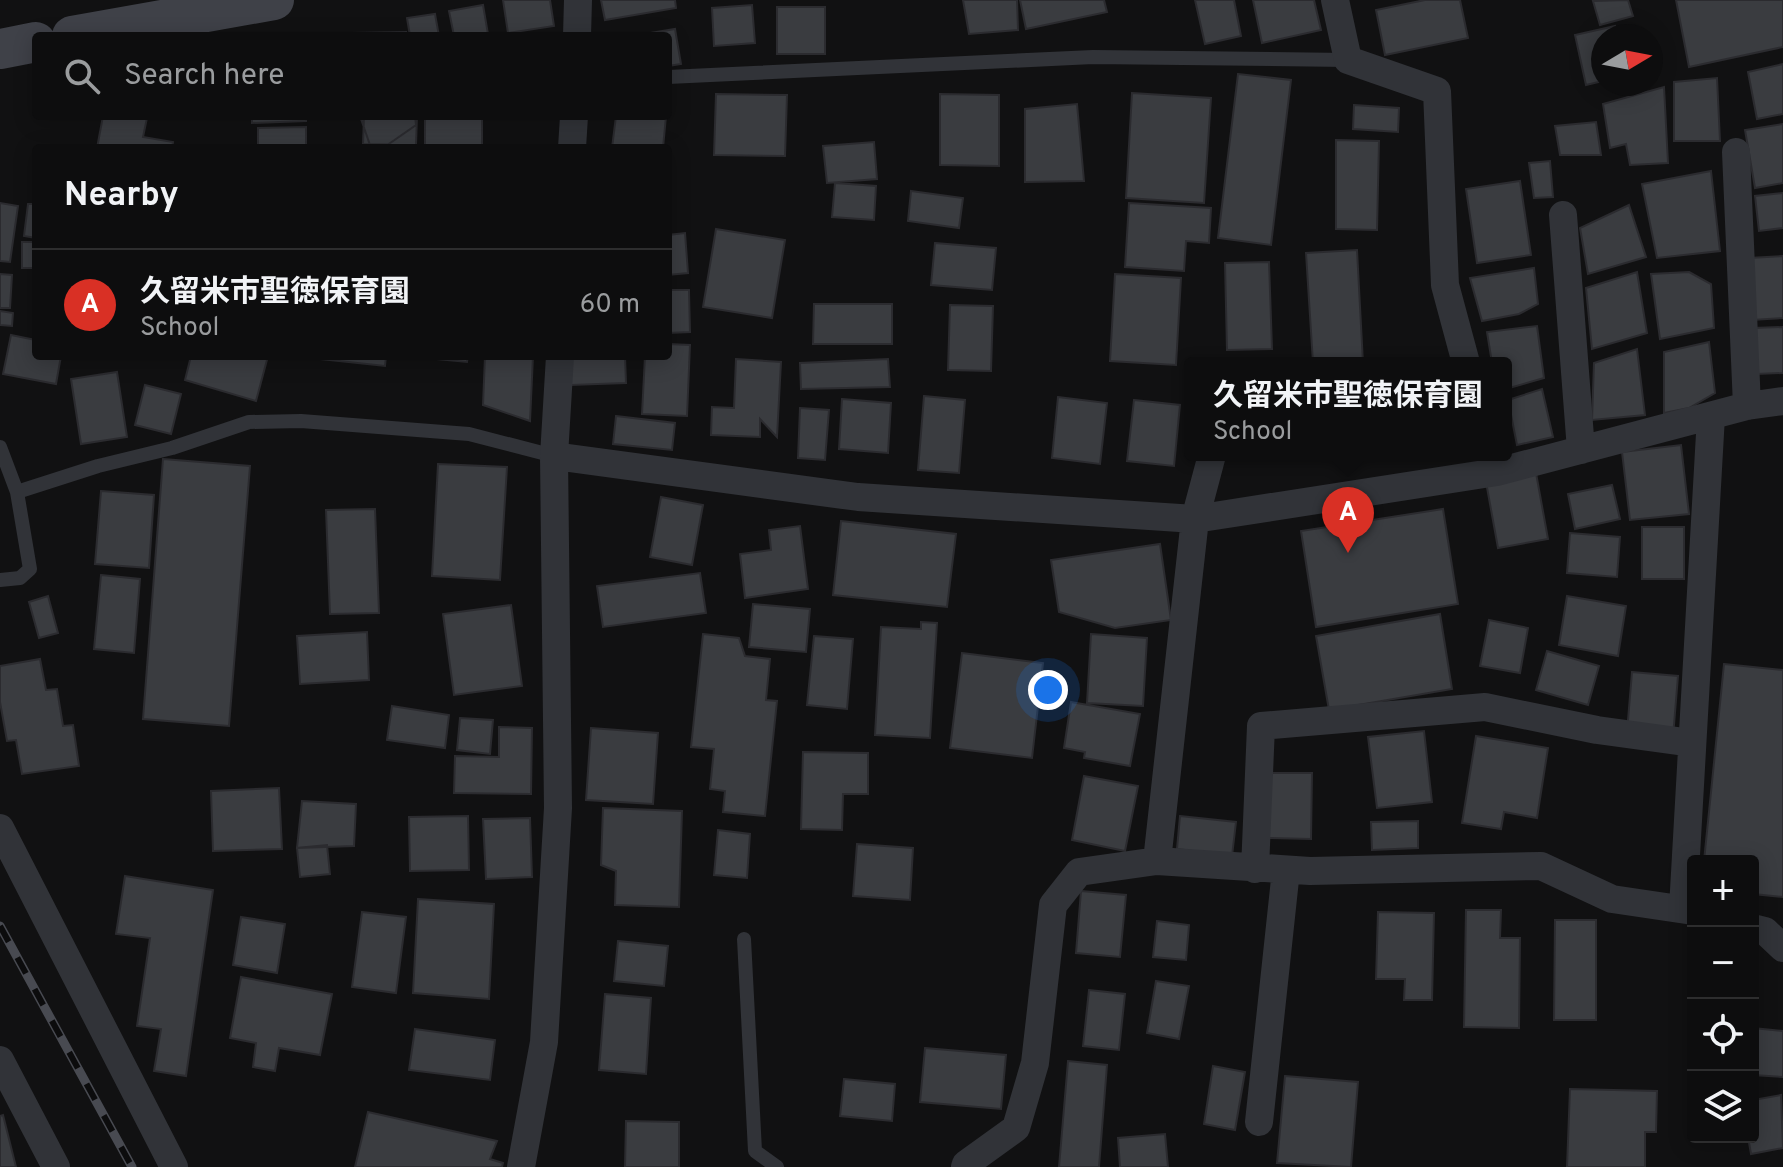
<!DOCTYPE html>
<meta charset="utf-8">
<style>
:root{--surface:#0d0d0e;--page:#1b1b1c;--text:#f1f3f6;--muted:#9a9c9e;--line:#2d2d2e;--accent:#d93025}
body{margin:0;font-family:Overpass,"Noto Sans JP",sans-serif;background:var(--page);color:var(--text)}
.controls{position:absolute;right:24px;bottom:24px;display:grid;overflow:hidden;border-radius:8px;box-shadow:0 4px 20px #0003}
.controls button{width:72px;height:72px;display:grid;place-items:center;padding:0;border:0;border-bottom:2px solid var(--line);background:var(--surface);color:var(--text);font:40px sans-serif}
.compass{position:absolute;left:1591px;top:24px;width:72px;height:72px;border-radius:50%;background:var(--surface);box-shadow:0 4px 20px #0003;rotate:80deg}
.you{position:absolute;left:1048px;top:690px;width:28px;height:28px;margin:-20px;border:6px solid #fff;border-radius:50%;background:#1a73e8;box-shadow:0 0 0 12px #1a73e833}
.badge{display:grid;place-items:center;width:52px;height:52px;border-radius:50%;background:var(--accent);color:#fff;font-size:26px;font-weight:700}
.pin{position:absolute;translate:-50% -66px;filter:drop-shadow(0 2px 4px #0008)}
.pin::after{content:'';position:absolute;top:42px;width:28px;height:24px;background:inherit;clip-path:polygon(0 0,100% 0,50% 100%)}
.popup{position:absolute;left:1184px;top:357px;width:328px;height:104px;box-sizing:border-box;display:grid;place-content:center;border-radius:8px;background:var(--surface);filter:drop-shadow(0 2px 6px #0005);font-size:26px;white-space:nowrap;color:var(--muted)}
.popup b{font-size:30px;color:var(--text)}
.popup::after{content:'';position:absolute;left:50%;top:100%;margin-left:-16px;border:16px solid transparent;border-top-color:var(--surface)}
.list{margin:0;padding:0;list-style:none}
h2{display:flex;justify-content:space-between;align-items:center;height:104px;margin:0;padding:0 32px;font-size:34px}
h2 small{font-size:26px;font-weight:400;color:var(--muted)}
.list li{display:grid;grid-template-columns:52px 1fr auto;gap:24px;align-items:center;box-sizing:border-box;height:112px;padding:0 32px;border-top:2px solid var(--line)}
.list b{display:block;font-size:30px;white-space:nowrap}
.list p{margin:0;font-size:26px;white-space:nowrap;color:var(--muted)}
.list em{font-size:26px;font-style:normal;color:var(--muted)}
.icon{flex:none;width:44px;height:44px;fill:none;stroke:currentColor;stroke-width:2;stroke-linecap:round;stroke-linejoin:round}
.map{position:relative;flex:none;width:1783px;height:1167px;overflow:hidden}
.search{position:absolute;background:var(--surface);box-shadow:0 4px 20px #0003;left:32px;top:32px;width:640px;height:88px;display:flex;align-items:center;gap:20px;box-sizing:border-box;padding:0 28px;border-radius:8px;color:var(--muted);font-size:30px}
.panel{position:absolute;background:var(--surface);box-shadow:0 4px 20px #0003;left:32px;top:144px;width:640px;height:216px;border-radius:8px}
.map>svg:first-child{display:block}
</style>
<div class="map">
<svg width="1783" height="1167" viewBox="0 0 1783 1167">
<rect width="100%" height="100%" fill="#111112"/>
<path fill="#3a3c40" stroke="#2b2b2f" stroke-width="2" d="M503 0H550L554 26 508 33Z
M601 0H675L676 8 605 20Z
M963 0H1017L1018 30 969 34Z
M1020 0H1104L1107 12 1026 29Z
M1195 0H1234L1241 36 1205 44Z
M1253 0H1314L1321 30 1262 43Z
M1425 0H1460L1468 38 1385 55 1376 10Z
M1628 0 1633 16 1600 25 1593 1Z
M1676 0H1783V47L1689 67Z
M483 5 488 34 454 36 449 11Z
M752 5 755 43 714 46 712 8Z
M777 7H825V54H777Z
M435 14 439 36H410L407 18Z
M1615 26 1617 36H1603V81L1586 85 1575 35Z
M675 29 681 64 668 66V36H632Z
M406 32V36H352V33Z
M1783 64V114L1757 119 1748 72Z
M1238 74 1291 80 1271 245 1218 238Z
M1717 78 1720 141H1674V82Z
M1664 87 1668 163 1630 165 1626 144 1610 148 1603 104Z
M1132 93 1211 98 1204 203 1126 198Z
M716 94 787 95 785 156 714 155Z
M940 94 999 95V166L940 165Z
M1077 104 1084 181 1025 182V109Z
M1354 105 1399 108 1398 132 1353 129Z
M103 116 147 118 143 137 173 142 172 148H97Z
M252 116H306V121L252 123Z
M360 116H415L416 125 383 148H371Z
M364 116H417L416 145 363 144Z
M425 116H482V145L425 146Z
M616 116H666L663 148H612Z
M1596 122 1601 155H1560L1555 126Z
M1783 124V183L1755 188 1745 130Z
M306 127V148H258V128Z
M1336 140 1379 141 1377 230 1336 229Z
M874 142 877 179 827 183 823 146Z
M1550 161 1553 197 1534 198 1529 163Z
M1711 171 1720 251 1657 258 1642 184Z
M1520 181 1531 255 1477 263 1466 189Z
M835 183 876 186 874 220 832 217Z
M911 191 963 198 959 228 908 221Z
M1783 193V228L1759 231 1755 196Z
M0 203 18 206 10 262 0 261Z
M1129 203 1211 208 1209 243 1186 241 1184 271 1125 267Z
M28 204H36V238L24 236Z
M1629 205 1646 257 1588 274 1580 228Z
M716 229 785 240 772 318 703 307Z
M685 233 688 273 668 275V235Z
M22 242H33V268H22Z
M935 243 996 248 992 290 931 285Z
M1357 250 1363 363H1313L1306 253Z
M1783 256V318L1752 320 1749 258Z
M1269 262 1272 349 1227 350 1225 263Z
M1534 268 1538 304 1519 314 1482 321 1470 278Z
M1637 272 1647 333 1592 349 1586 288Z
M1689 272 1711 284 1714 328 1660 339 1651 274Z
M0 274 12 275 10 308H0Z
M1115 274 1181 278 1176 365 1110 361Z
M668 290H689L690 332 668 333Z
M814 304H892V344H813Z
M950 305 993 306 991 371 948 370Z
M0 311 13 313 12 326 0 325Z
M1537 326 1544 378 1506 389V363H1492L1487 332Z
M1783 327V373L1756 374 1753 328Z
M11 335 36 340V356H61L56 384 3 374Z
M1709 342 1715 393 1689 408 1664 413V352Z
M668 344 690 345 687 416 642 414 645 356H668Z
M1637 349 1645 415 1592 420 1594 363Z
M191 356H268L256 401 185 380Z
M321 356H386L385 366 321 359Z
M405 356H468L467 362Z
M485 356H533L530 421 483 405Z
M569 356H625L626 383 570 385Z
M736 359 781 362 777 437 760 419V437L711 435 712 407 734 408Z
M888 359 890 387 801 389 800 363Z
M117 372 127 437 81 444 71 379Z
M145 385 181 394 171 434 135 425Z
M1542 389 1553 437 1517 445 1508 400Z
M924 396 965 400 959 473 918 470Z
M1058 397 1107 403 1100 464 1052 458Z
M842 399 891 403 888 453 839 449Z
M1134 400 1180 405 1174 466 1127 461Z
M800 408 829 410 825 460 798 458Z
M616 416 675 423 672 450 613 444Z
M1681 445 1689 514 1630 520 1622 452Z
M1233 455H1273V458Z
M163 459 250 466 229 726 143 719Z
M438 464 507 467 500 580 432 576Z
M1536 473 1548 539 1498 548 1486 482Z
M1612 485 1620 519 1575 529 1568 494Z
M101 491 154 495 149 568 95 564Z
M661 497 703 505 692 565 650 557Z
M375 509 379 613 330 614 326 510Z
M1443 509 1458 604 1316 627 1301 531Z
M841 521 956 534 947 607 833 595Z
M800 526 808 589 745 598 740 554 771 550 769 530Z
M1642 527H1684V579H1642Z
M1570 533 1620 537 1617 577 1567 573Z
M1160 544 1171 620 1115 628 1059 612 1051 560Z
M700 573 706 613 603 627 597 586Z
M101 575 140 579 134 653 94 649Z
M48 596 58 633 39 638 29 602Z
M1567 596 1626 606 1618 656 1559 645Z
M753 604 810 609 806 652 749 647Z
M511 605 522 686 454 695 443 614Z
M1440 614 1452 689 1329 710 1316 636Z
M1489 620 1528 628 1520 673 1480 666Z
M921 622 937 623 930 738 875 735 881 627 921 629Z
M367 632 369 680 300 684 297 636Z
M703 634 739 638 745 656 770 659 766 700 777 701 765 816 723 812 725 791 710 789 714 749 691 747Z
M1091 634 1147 638 1143 706 1087 703Z
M814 636 853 639 847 709 807 705Z
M1547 651 1599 666 1588 705 1536 690Z
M962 653 1043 663 1032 758 950 748Z
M40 659 46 690 57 689 63 726 73 725 79 766 22 774 16 740 7 741 0 702V666Z
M1724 664 1783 670V897L1753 894V861H1704Z
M1632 672 1678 676 1673 737 1627 732Z
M1071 702 1140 714 1130 766 1084 758 1085 752 1064 748Z
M392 706 449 715 445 748 387 740Z
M460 718 493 720 490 754 457 750Z
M499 727 532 728 531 794 454 793 455 756 499 757Z
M591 728 658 733 653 804 586 800Z
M1424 731 1432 802 1377 808 1368 737Z
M1476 736 1548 748 1537 818 1504 812 1501 829 1462 823Z
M803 752 868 753V794H843L842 830 801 829Z
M1270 773H1312L1311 839 1268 838Z
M1084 776 1138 786 1125 851 1072 840Z
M279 788 282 849 213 851 211 791Z
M302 801 356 804 354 846 297 848Z
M603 808 682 811 679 907 615 905 616 871 601 865Z
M468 816 469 870 410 871 409 817Z
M1180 816 1236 822 1232 856 1177 849Z
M530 818 532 877 486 879 483 819Z
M1418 821V848L1372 850 1371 822Z
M718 830 750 834 747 878 714 875Z
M857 844 913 848 910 900 853 896Z
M327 845 330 874 300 877 297 848Z
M125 876 213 890 186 1076 154 1071 161 1029 137 1026 150 938 116 934Z
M1081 891 1126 895 1120 957 1076 953Z
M418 899 494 904 489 999 413 993Z
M1466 910H1501L1500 938H1520L1519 1028 1464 1027Z
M362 912 406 917 396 993 352 987Z
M1378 912 1434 913 1432 1000H1404L1405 979H1376Z
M241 917 285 924 277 973 233 965Z
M1555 920H1596V1020H1554Z
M1157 921 1189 925 1186 960 1153 957Z
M618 941 668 946 664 986 614 981Z
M241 977 332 994 320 1055 279 1048 275 1071 253 1067 256 1043 230 1038Z
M1156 981 1189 986 1179 1039 1147 1033Z
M1089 990 1125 994 1119 1050 1083 1046Z
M605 994 651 998 646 1074 599 1070Z
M1753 1028 1783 1031V1077L1753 1075Z
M415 1029 495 1040 490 1080 409 1070Z
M925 1048 1006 1055 1001 1109 920 1102Z
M1068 1061 1107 1065 1099 1167H1059Z
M1213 1066 1245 1072 1235 1130 1204 1124Z
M1285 1076 1358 1082 1351 1167 1277 1163Z
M844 1079 895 1084 892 1121 840 1116Z
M1570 1089 1657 1091 1656 1132H1645V1167H1567Z
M1781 1095 1783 1148 1751 1154 1748 1137H1753V1100Z
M368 1112 497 1141 490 1159 503 1163 502 1167H355Z
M3 1115 16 1167H0V1116Z
M626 1121 679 1122V1167H625Z
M1165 1134 1168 1167H1120L1118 1138Z"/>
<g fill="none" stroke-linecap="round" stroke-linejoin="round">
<path stroke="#313338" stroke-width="14" d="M668 77 1093 57 1348 60
M0 447 17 492 30 569 20 578 0 580
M17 492 98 466 172 448 249 422 301 421 469 434 554 456
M744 939 755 1151 777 1167"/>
<path stroke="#313338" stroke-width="28" d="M1335 0 1348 60 1437 91 1445 285 1466 363
M577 36 578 0
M572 148 574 116
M1736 152 1747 406
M1563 215 1581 450
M554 456 858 497 1195 519 1497 472 1747 406 1783 401
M0 828 174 1167
M1157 861 1195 519 1212 455
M1255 869 1261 726 1485 707 1597 730 1692 743
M1683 908 1711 416
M1753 928 1765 931 1783 948
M0 1060 56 1167
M1259 1122 1286 870
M521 1167 544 1042 558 808 554 456 560 356
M965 1167 966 1164 1016 1128 1035 1063 1053 905 1079 872 1157 861 1310 871 1541 866 1612 899 1693 911"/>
<path stroke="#3f4148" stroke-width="40" d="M72 36 274 0
M0 49 36 42"/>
<g stroke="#484a51" stroke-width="9">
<path id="rail" d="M0 926 132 1167"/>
</g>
<use href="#rail" stroke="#0c0c0d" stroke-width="6" stroke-dasharray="18" stroke-linecap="butt"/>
</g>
</svg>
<div class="controls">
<button>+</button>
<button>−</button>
<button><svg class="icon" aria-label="locate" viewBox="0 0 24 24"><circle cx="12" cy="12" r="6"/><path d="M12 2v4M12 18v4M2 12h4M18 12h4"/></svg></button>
<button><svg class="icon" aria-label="layers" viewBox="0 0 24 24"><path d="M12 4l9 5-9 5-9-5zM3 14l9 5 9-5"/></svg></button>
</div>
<svg class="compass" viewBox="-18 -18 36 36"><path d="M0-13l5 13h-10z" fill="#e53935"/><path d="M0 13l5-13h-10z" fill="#9a9c9e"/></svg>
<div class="you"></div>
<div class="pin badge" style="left:1348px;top:553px">A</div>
<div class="popup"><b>久留米市聖徳保育園</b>School</div>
<div class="search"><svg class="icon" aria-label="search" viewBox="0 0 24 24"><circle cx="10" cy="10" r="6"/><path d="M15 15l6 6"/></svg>Search here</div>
<section class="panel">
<h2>Nearby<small></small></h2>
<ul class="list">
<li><span class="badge">A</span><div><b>久留米市聖徳保育園</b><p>School</p></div><em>60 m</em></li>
</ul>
</section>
</div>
